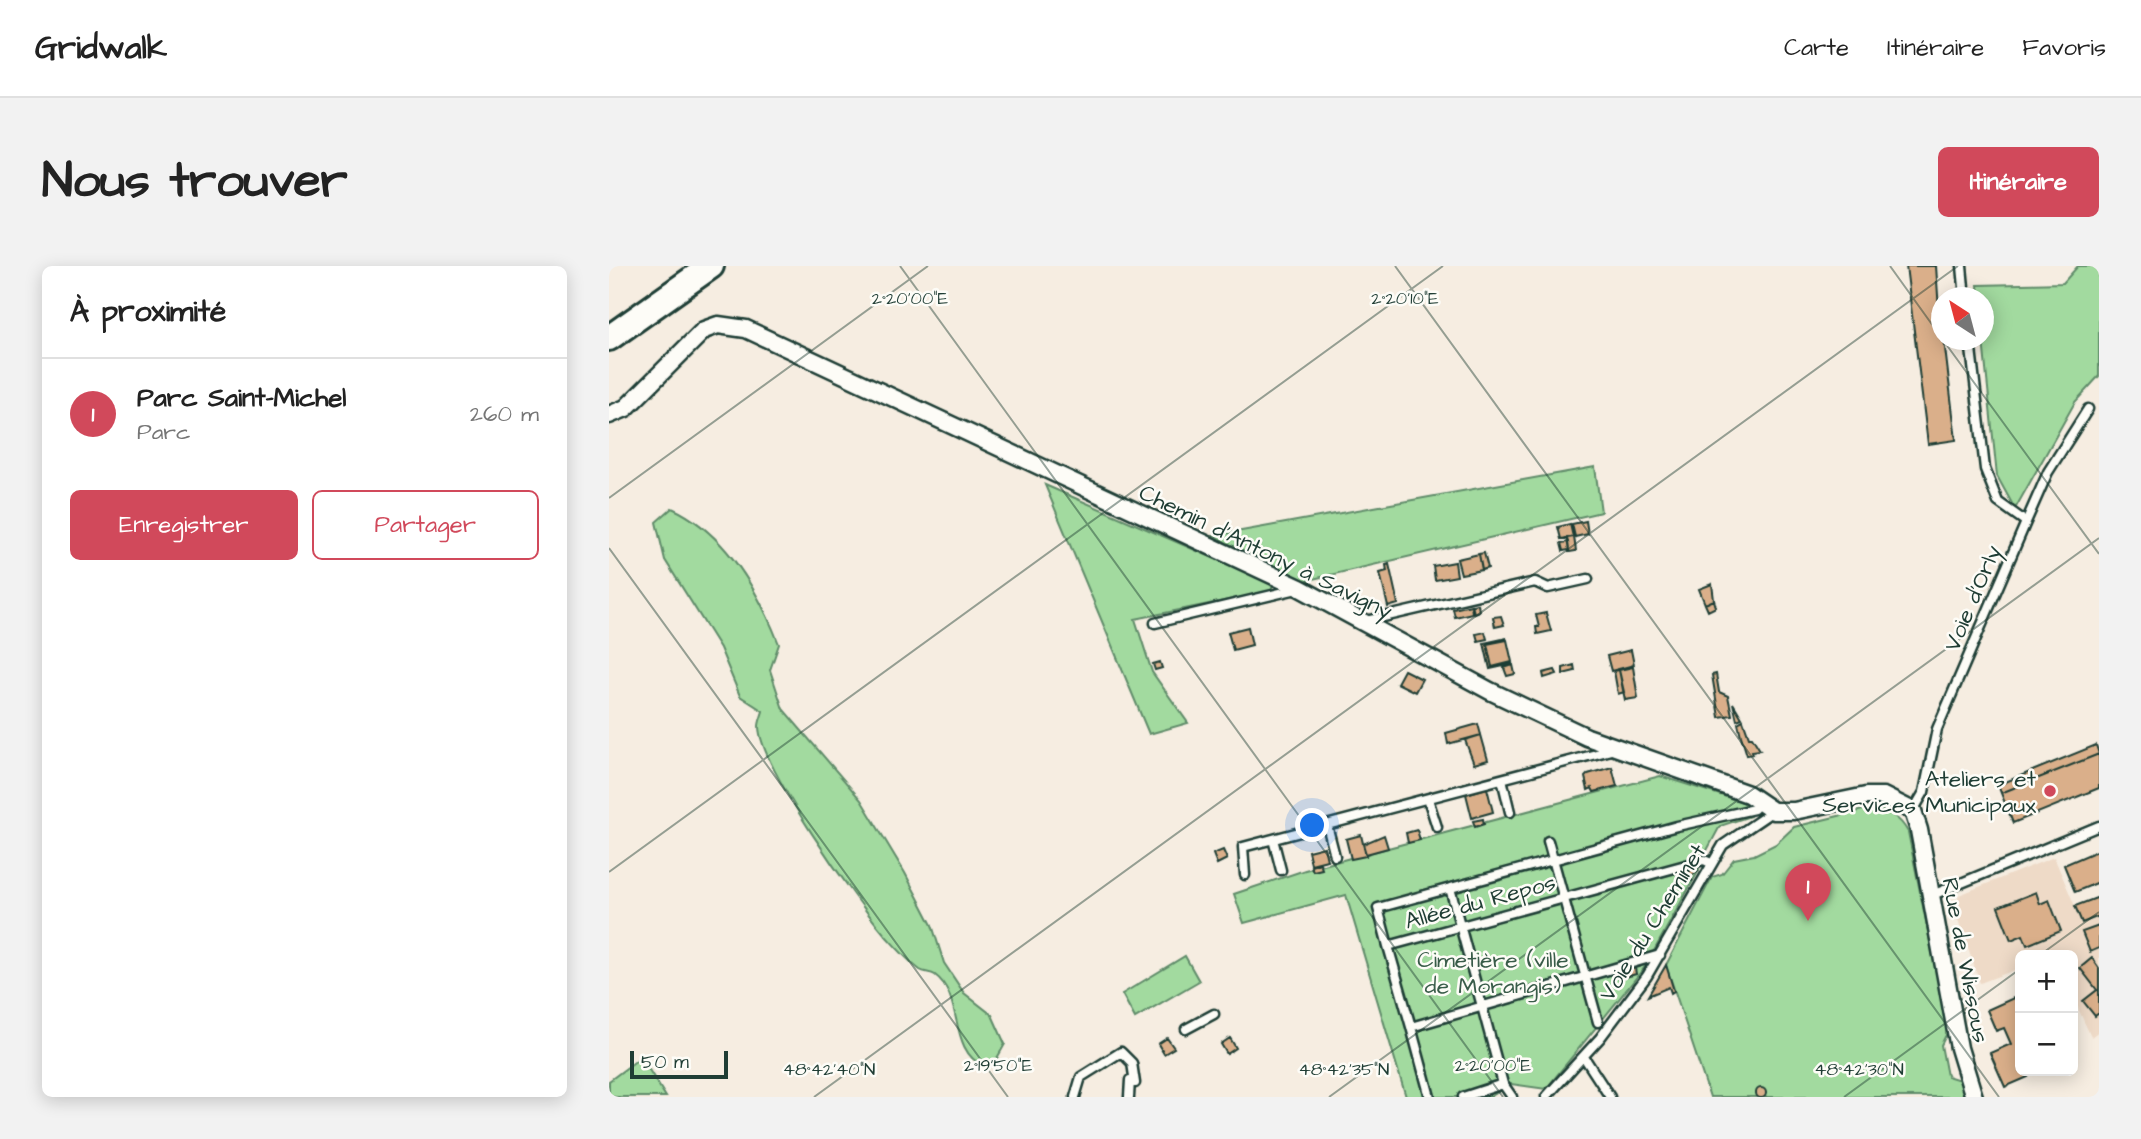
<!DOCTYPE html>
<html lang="fr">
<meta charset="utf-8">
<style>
:root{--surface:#fff;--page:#f2f2f2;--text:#222;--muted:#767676;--line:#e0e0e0;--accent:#d1495b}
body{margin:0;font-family:"Architects Daughter",sans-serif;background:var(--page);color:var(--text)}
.controls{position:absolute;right:21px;bottom:21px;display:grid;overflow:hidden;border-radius:10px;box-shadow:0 4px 18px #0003}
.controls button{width:63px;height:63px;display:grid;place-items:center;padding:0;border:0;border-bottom:2px solid var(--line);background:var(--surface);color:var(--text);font:35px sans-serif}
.compass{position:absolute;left:1322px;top:21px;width:63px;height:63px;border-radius:50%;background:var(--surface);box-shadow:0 4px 18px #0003;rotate:324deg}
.scale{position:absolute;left:21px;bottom:18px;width:98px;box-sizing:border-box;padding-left:7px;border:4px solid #1f3d34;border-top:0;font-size:19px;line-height:24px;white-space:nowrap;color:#1f3d34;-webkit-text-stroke:5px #fdfcf7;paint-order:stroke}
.you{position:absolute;left:704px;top:560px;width:24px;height:24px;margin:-18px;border:5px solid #fff;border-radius:50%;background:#1a73e8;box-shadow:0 0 0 10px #1a73e833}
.badge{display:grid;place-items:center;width:46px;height:46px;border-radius:50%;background:var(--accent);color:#fff;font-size:23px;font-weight:700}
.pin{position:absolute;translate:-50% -58px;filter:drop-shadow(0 2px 4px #0008)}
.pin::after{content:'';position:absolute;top:37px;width:24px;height:21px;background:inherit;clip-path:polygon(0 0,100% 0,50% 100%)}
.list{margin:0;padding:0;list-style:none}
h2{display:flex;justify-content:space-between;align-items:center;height:91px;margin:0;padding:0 28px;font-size:30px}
h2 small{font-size:23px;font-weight:400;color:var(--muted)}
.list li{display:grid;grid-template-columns:46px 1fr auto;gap:21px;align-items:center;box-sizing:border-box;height:112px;padding:0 28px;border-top:2px solid var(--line)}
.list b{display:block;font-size:26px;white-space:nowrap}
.list p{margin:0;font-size:23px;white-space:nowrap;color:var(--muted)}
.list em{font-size:23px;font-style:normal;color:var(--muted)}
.actions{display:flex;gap:14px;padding:21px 28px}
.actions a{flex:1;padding:16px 0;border:2px solid var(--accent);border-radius:10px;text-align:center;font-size:24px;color:var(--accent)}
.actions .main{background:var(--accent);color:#fff}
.map{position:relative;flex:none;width:1490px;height:831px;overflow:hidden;border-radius:10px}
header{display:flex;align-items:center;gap:42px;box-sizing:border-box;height:98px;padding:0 35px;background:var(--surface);border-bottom:2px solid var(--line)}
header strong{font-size:33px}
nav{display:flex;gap:38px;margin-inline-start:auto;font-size:24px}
.intro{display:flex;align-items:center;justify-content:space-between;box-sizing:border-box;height:168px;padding:0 42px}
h1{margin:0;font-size:49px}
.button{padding:18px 32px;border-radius:10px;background:var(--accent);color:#fff;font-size:24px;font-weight:700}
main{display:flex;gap:42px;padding:0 42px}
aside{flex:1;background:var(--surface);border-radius:10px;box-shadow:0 4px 18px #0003}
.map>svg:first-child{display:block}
</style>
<header>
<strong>Gridwalk</strong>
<nav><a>Carte</a><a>Itinéraire</a><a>Favoris</a></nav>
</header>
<div class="intro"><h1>Nous trouver</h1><a class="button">Itinéraire</a></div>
<main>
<aside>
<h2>À proximité<small></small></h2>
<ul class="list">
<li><span class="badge">1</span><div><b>Parc Saint-Michel</b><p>Parc</p></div><em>260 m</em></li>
</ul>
<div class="actions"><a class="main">Enregistrer</a><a>Partager</a></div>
</aside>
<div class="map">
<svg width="1490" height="831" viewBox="0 0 1490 831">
<rect width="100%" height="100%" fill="#f6ede1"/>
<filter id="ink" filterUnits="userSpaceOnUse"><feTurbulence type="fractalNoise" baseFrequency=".0143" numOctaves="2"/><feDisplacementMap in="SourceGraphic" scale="14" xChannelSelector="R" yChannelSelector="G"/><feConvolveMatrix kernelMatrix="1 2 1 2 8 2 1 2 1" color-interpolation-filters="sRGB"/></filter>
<g filter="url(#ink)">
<path fill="#eedac7" d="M1445 591 1466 640 1490 631V765L1482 771 1464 731V689H1411V702L1371 717 1346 645 1350 629Z"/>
<path fill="#a2da9f" stroke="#608c6a" stroke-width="2" d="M1469 0H1490V110L1466 136 1406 243 1388 210 1374 74V32L1370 31 1369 19 1454 17Z
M986 201 992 246 691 316 605 270Z
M436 219 662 317 664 325 526 353 543 406 579 457 540 468Z
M63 242C117 267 149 324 170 378L161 404 174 443 252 534 296 607 323 659 335 697 355 727 383 749 396 778 387 794 375 800C339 785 355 730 326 709 322 706 316 707 311 704 299 695 287 681 277 670 249 638 150 499 150 460 150 456 153 449 154 445L131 430 111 382 56 294 47 256Z
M1051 510 1140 538 1141 550 1111 560 1095 590 1091 591 1090 604 1036 701 937 823 902 818 881 831H797L737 629 635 657 625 628 696 604Z
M1262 542C1280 546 1290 550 1299 566L1339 765 1332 779 1338 810 1351 814 1357 831H1101L1057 699 1103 611 1113 608 1125 593 1145 589 1167 578 1185 561Z
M576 690 590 715 526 752 513 728Z
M32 791 57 831H0V815Z"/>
<path fill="#daaf8a" stroke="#1f3d34" stroke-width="2" d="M1297 0H1327L1332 74H1335L1347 174 1319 178Z
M977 255 979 268 966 271 963 258Z
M961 258 964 271 952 273 949 261Z
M965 271 967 285 960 286 958 272Z
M959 276 960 284 954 285 952 277Z
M875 287 879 302 873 304 870 288Z
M870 288 873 304 852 308 848 293Z
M846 296 848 310 826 314 824 300Z
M780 298 789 338 779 341 771 307 778 305 777 299Z
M1103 318 1105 334 1096 338 1090 323Z
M1105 334 1107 341 1099 345 1096 338Z
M869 338 870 345 865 347 863 339Z
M862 339 863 347 846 351 844 343Z
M937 347 942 365 928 368 927 361H930L927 349Z
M892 350 895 359 886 361 884 351Z
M639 361 643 379 624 384 619 366Z
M876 366 878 373 869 375 867 368Z
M898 372 878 378 883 401 904 398 881 403 875 377Z
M898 374 903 396 883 401 878 378Z
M1022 384 1025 399 1002 405 998 390Z
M551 396 553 402 546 404 544 398Z
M904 399 906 408 898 410 895 402Z
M965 399 966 405 954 408V402Z
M1024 401 1029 432 1016 434 1010 404Z
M795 404 813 413 806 426 788 417Z
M946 404 948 408 935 412 934 407Z
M1010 404 1015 426 1009 428 1005 405Z
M1107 408 1110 426 1119 430 1123 449 1110 451 1103 409Z
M1124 437 1133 452 1128 454Z
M1134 454 1140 471H1143L1151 484 1143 485 1144 488 1138 489 1132 470 1129 457Z
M869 458 872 469 839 478 837 467Z
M872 469 879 494 865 498 856 474Z
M1487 479 1490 488 1392 527 1389 519Z
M1490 488V522L1404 557 1392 527Z
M1003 501 1008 520 985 526 983 522 979 524 976 511 979 508Z
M878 522 884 546 863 552 857 528Z
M874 553 875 558 866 561 864 555Z
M808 564 811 574 799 577 797 567Z
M752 569 757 590 742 593 737 573Z
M775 569 779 582 757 588 754 578Z
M715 581 718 594 702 598 699 585Z
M614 584 618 593 608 598 604 588Z
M1490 584V616L1466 626 1455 599Z
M711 597 713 603 704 605 702 600Z
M1084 602 1089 605 1080 612 1084 615 1078 613 1077 609Z
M1427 626 1431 638 1440 634 1452 665 1418 679 1414 669 1402 674 1389 641Z
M1490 631V650L1473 657 1466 640Z
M1490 660V682L1481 686 1473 666Z
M1483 692 1490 702V747L1486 750 1474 735 1488 724 1471 702Z
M1057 699 1065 725 1062 727 1060 721 1039 730Z
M1026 702 1027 708 1010 713 1008 707Z
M1411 729V805H1416L1419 811 1396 821 1381 787 1402 778 1395 762 1387 765 1378 744Z
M558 772 565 782 555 788 549 778Z
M621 772 627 782 618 788 612 778Z
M1147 827a5 5 0 1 1 10 0a5 5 0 1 1-10 0Z"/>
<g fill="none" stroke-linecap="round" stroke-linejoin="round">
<g stroke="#1f3d34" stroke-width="13">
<path id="service" d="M1353 0 1356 32
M1361 74 1376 203 1389 236 1417 256
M757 355 926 316 939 322 979 313
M546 357 688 323
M893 513 901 546
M819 533 828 561
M1304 545 1315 526 1328 463 1417 256 1439 206 1479 143
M718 559 726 590
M664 573 672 604
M939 575 989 756
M636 609 634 581 1006 483
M841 622 894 818 854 831
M1321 630 1490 560
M779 680 769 642 1068 560 1145 543 1151 534
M1051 689 802 761 779 680 1095 594 1102 597
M802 761 821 831
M577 763 605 748
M975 791 1001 831
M894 818 903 831
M466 831 472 811 512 786 523 797 526 817
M520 831 521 814
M937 831 991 772 1038 710 1114 579 1164 545"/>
</g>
<g stroke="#1f3d34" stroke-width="21">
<path id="minor" d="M0 149 17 142 95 64 109 59 137 63 691 322 881 425 978 471 1139 528 1164 545H1185L1257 530H1274L1304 545 1310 564 1350 782 1365 831"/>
</g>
<g stroke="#1f3d34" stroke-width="30">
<path id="primary" d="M0 72 102 0"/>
</g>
<use href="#service" stroke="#fdfcf7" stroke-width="8"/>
<use href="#minor" stroke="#fdfcf7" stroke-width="16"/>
<use href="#primary" stroke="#fdfcf7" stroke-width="24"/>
</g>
</g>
<path fill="none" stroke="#1f3d34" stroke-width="2" stroke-opacity="0.45" d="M291 0 894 831M786 0 1390 831M1281 0 1332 71M1334 74 1490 288M0 232 319 0M0 282 399 831M0 606 834 0M1431 689 1490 646M205 831 1349 0M720 831 1490 272M1235 831 1411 703"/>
<circle fill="#d1495b" stroke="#fdfcf7" stroke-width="2.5" cx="1441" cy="525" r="7"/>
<g text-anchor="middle" stroke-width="5" stroke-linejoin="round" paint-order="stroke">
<g font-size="23" fill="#1f3d34" stroke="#fdfcf7">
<text transform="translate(657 285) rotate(26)" y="8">Chemin d'Antony à Savigny</text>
<text transform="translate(1363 332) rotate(-67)" y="8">Voie d'Orly</text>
<text transform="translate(871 635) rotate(-15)" y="8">Allée du Repos</text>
<text transform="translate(1043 656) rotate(-58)" y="8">Voie du Cheminet</text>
<text transform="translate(1357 694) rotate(79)" y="8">Rue de Wissous</text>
</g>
<g font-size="23" fill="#1f3d34" stroke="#fdfcf7" text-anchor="end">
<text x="1427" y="520">Ateliers et<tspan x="1427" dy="26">Services Municipaux</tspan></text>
</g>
<g font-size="23" fill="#395c49" stroke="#fdfcf7">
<text x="884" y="701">Cimetière (ville<tspan x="884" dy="26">de Morangis)</tspan></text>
</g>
</g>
<g font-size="18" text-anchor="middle" fill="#1f3d34" stroke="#fdfcf7" stroke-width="5" stroke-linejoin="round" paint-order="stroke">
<text x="301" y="38">2°20'00"E</text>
<text x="796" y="38">2°20'10"E</text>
<text x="389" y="805">2°19'50"E</text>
<text x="884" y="805">2°20'00"E</text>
<text x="220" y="809">48°42'40"N</text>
<text x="735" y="809">48°42'35"N</text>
<text x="1250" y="809">48°42'30"N</text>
</g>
</svg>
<div class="controls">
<button>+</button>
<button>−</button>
</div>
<svg class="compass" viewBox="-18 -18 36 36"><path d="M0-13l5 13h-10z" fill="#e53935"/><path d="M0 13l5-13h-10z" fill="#767676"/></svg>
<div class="scale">50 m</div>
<div class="you"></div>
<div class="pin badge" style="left:1199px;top:655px">1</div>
</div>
</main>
